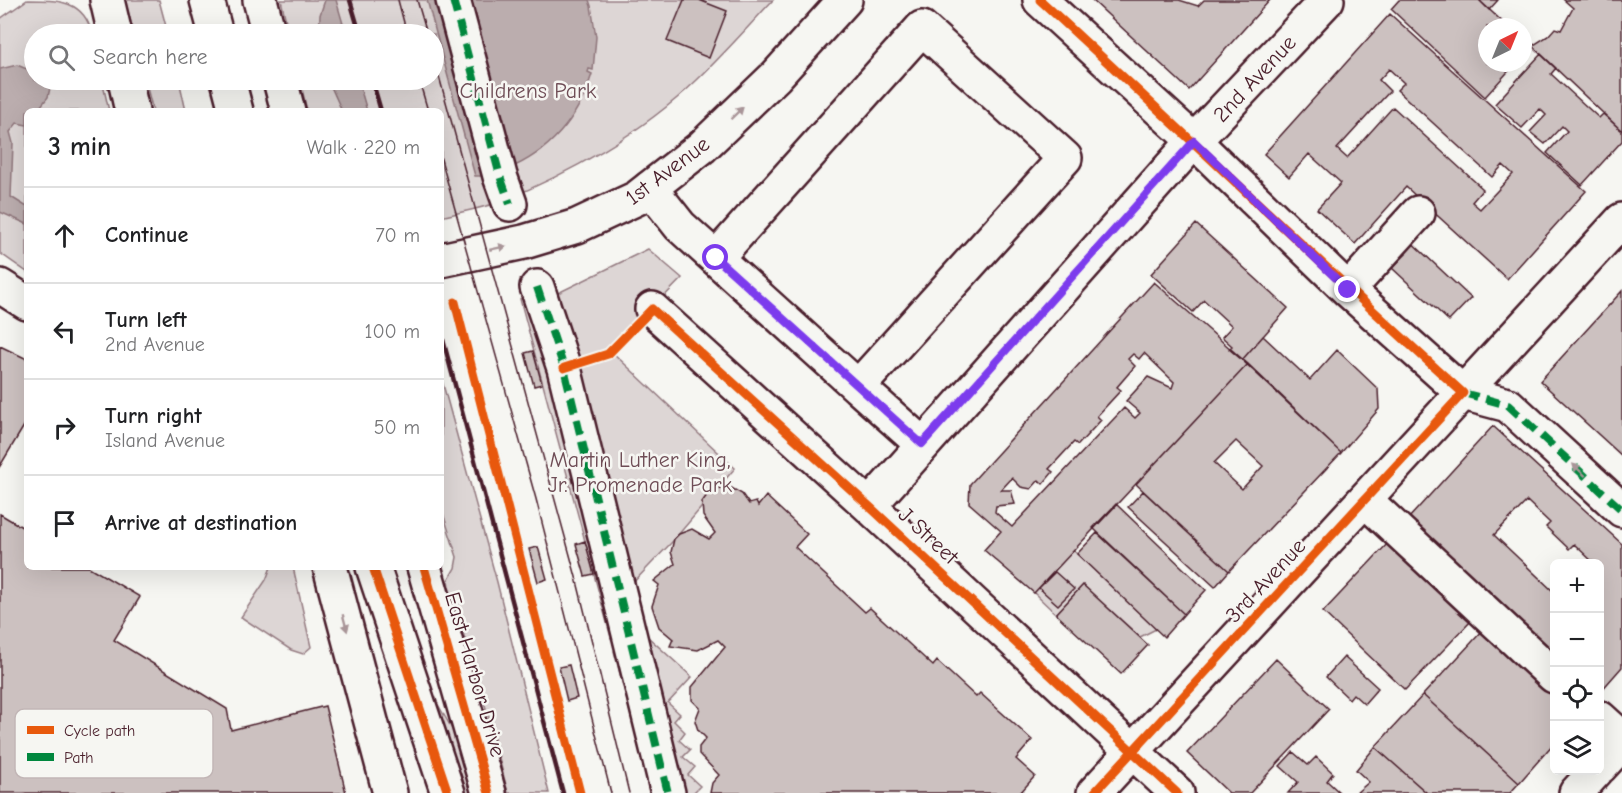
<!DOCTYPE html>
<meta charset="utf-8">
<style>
:root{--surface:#fff;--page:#f6f6f6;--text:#202124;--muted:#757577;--line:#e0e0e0}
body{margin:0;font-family:"Comic Neue",sans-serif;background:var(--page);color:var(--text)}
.controls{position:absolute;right:18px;bottom:18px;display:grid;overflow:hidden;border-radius:9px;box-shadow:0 6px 24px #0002}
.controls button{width:54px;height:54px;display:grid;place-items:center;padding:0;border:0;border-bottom:2px solid var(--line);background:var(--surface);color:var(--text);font:30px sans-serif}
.compass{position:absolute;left:1478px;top:18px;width:54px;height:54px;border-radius:50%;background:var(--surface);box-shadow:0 6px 24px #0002;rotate:43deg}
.stop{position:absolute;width:18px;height:18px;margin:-14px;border:4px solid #7c3aed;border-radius:50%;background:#fff}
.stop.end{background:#7c3aed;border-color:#fff;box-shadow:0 2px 6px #0008}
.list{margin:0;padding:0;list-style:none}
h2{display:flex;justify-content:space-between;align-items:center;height:78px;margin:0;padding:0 24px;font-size:26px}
h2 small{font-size:20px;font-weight:400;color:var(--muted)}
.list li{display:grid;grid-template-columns:39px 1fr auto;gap:18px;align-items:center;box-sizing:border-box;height:96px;padding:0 24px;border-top:2px solid var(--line)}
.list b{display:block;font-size:22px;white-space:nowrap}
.list p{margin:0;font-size:20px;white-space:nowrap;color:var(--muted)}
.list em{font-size:20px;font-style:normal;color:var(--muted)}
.icon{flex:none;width:33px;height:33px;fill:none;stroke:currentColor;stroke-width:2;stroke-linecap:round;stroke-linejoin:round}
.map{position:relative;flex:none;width:1622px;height:793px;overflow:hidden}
.search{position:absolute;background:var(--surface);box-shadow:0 6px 24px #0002;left:24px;top:24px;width:420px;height:66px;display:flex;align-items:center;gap:15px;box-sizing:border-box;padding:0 21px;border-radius:33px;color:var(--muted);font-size:22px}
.panel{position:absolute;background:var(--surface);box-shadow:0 6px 24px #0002;left:24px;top:108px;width:420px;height:462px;border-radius:9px}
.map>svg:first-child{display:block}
</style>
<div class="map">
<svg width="1622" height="793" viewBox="0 0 1622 793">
<rect width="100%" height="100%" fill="#f6f6f2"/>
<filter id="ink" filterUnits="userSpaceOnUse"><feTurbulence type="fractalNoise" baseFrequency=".0167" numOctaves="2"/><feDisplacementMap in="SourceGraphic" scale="12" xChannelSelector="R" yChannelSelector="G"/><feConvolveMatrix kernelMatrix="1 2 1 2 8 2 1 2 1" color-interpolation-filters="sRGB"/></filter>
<g filter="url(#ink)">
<path fill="#ddd6d5" stroke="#947a80" stroke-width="1.5" d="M27 0C59 0 84 0 92 34H34V80H102L109 111H27V272L0 253V19Z
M125 0H159L168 34H134Z
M281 0H773C748 27 723 55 697 80 642 133 569 174 499 202 480 209 460 212 441 217V111H307L300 80H434V34H289Z
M145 80H179L186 111H153Z
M648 249 682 278 611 351 735 468 672 542 628 588 636 626 692 677 668 703 680 714 674 721 685 732 679 740 690 750 683 757 695 767 688 775 700 786 693 793H651L614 651 633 646 630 635 611 638 520 299 556 294Z
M441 377 497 582 549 793H508L488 715 449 587 448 580 455 568 457 557 441 507Z
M1073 550 1077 554 1156 629 1140 637 1083 585 1056 614 1034 593Z
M271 567H293L311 647 303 654 291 650 241 617 266 580Z
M428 687 456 736 473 793H464L459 770Z"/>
<path fill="#bbadae" stroke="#8e747a" stroke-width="1.5" d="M325 0H336L346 34H319L320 15Z
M427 0H446L487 176H475Z
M461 0H589L591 6 596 37 593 70 589 69 588 72 592 74C578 119 550 152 506 170Z
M17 65 34 72V80H42L50 88 48 97 37 111H27V125L17 123 10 132 13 143 11 197 27 207V224L0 212V69Z
M328 80H358L367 111H342Z"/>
<path fill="#ccc1c0" stroke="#4a1f2b" stroke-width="1.5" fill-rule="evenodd" d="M684 0H699L727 11 709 58 667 41Z
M1092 0H1179L1198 6 1204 0H1270L1189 90Z
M1399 0H1479L1508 27H1487V63H1516L1485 97 1391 9Z
M1479 0H1498L1489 10Z
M1564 0H1622V131L1532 46 1548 36 1555 28 1561 30 1573 8Z
M1390 14 1586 191 1507 279 1406 187 1355 244 1317 209 1341 183 1309 154 1289 177 1264 154ZM1389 69 1404 83 1397 90 1492 177 1503 165 1513 174 1480 209 1472 202 1483 189 1393 107 1347 158 1337 149 1390 91 1379 80Z
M1541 54 1556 68 1551 74 1599 118 1603 114 1622 131V141L1582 185 1547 153 1567 131 1562 126 1545 144 1530 132 1546 115 1540 109 1522 128 1495 104Z
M1196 224 1288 308 1242 360 1229 349 1232 346 1222 337 1232 326 1204 300 1193 312 1151 274Z
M1407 238 1471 298 1449 321 1392 268 1406 254 1399 248Z
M1154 282 1248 364 1034 593 984 550 1001 531 969 503 970 484ZM1144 353 1174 382 1172 388 1148 377 1126 401 1140 413 1135 418 1124 408 1012 527 995 512 996 506 1015 504 1011 490H1001L1012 478 1021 487 1031 489 1039 480 1043 484 1053 472 1049 469 1074 442 1078 445 1101 420 1097 416 1121 390 1117 387 1135 366 1128 359 1133 354 1139 359Z
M1622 291V456L1540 381Z
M1263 336 1310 380 1337 350 1378 389 1379 409 1341 453 1242 360Z
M0 346 27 359V421L0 466Z
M533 351 542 384 534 386 525 353Z
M1248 364 1341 453 1229 571 1136 484ZM1236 441 1263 466 1242 489 1214 463Z
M1493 426 1622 544V667L1600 692V564H1595L1574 544 1569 549 1546 527 1550 523 1527 501 1494 535 1554 592V653L1408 519Z
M728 486 742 494 749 504 756 502 758 506 766 496 807 534 795 547 865 612 870 608 933 666 937 661 976 697 980 693 1032 740 1016 759 1035 776 1020 793H710L712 783 719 775 699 754V747L706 738 698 730 695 721 700 708 692 700V687L725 647 718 640 698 650 670 646 673 639 659 627 652 606 659 585 654 581 675 564 671 552 674 539 679 534 692 529 709 539 715 533 703 516 702 502 710 491Z
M1143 491 1229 571 1215 587 1128 507Z
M1116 504 1206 590 1184 614 1093 528Z
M0 514 27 530V567H89L140 597 114 640 227 709 231 730 325 706 346 793H0Z
M1097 533 1184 614 1164 637 1077 554Z
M585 541 594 574 585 576 576 544Z
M1389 542 1472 620 1405 690 1323 612Z
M538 547 547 579 538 582 529 549Z
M1055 572 1074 589 1058 605 1039 588Z
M1083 585 1148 645 1121 674 1056 614Z
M1485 628 1554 691V743L1519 783 1423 695Z
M1344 657 1378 688 1364 704 1353 694 1349 699 1326 677Z
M1276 659 1329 709 1250 793H1229L1187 753Z
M569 665 577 698 567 701 559 667Z
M1423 695 1519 783 1510 793H1427L1375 747Z
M1375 747 1427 793H1356L1369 782 1356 770Z
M1293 752 1308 765 1316 757 1333 773 1327 781 1340 793H1288L1298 782 1280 766Z"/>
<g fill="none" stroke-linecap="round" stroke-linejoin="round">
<g stroke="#4a1f2b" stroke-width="38">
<path id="minor" d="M107 0 115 34
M453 0 500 176 510 204
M1040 0 1194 141 1348 290 1463 393 1508 405 1622 510
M125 80 132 111
M650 188 680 226 858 387 1065 158 922 28 716 258
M0 286 27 303
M537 287 564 368 668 793
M1348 290 1418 213
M652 309 869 506 1177 793
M858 387 922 444
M1365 500 1554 676
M869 506 1194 141 1327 0
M330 567 390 793
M1600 718 1622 738
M1094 793 1622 220"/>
</g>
<g stroke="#4a1f2b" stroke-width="38">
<path id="major" d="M207 0 216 34
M260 0 269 34
M228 80 236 111
M280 80 288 111
M441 260 524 242 577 226 637 198 702 147 776 76 845 0
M373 567 448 793
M424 567 489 793
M1600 767 1622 743
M1576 793 1597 770"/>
</g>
<use href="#minor" stroke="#f6f6f2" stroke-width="33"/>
<use href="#major" stroke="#f6f6f2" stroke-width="33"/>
<path stroke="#4a1f2b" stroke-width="1.5" d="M398 0 407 34
M417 0 427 34
M434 58 576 577 629 793
M419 80 428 111
M441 159 536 499 611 793"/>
<path stroke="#4a1f2b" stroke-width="4.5" d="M350 0 360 34
M372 80 381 111
M441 332 563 793"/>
<path stroke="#00873e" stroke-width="8" stroke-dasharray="15 8" stroke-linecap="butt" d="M453 0 500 176 510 204
M537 287 564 368 668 793
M1463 393 1508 405 1622 510"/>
<g stroke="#f6f6f2" stroke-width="13">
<path id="cycleway" d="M1040 0C1182 130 1320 264 1463 393L1094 793
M455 302 580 793
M564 368 608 354 652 309 869 506 1177 793
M373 567 448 793
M424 567 489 793"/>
</g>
<use href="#cycleway" stroke="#e8590c" stroke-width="9"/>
</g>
<defs><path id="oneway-solid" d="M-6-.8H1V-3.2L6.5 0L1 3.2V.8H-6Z" transform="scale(1.5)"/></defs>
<g fill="#a99598">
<use href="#oneway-solid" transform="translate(737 113) rotate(-44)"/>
<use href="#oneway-solid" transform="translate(498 248) rotate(-12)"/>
<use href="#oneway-solid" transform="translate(1579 470) rotate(-137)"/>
<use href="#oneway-solid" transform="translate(345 623) rotate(75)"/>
</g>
</g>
<g fill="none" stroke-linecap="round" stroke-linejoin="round" filter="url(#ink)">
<path stroke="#7c3aed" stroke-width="8" d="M716 258 922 444 1194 141 1348 290"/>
</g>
<g text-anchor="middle" stroke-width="5" stroke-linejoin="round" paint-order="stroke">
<g font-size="22" fill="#4a1f2b" stroke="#f6f6f2">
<text transform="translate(1254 78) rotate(-47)" y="8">2nd Avenue</text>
<text transform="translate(667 170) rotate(-37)" y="8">1st Avenue</text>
<text transform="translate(929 535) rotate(43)" y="8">J Street</text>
<text transform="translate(1265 580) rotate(-47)" y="8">3rd Avenue</text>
<text transform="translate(476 674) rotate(74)" y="8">East Harbor Drive</text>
</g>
<g font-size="22" fill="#6f4d56" stroke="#f6f6f2">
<text x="528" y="98">Childrens Park</text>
<text x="640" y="467">Martin Luther King,<tspan x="640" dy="25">Jr. Promenade Park</tspan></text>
</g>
</g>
<rect x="15" y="709" width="198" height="69" rx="9" fill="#f6f6f2" stroke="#c2b6b6" stroke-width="1.5"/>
<rect x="27" y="726" width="27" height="8" fill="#e8590c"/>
<rect x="27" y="753" width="27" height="8" fill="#00873e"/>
<g font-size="16" fill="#4a1f2b">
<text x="64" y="736">Cycle path</text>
<text x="64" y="763">Path</text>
</g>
</svg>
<div class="controls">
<button>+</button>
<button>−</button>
<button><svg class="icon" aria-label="locate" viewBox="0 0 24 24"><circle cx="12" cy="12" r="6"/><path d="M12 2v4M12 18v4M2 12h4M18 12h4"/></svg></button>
<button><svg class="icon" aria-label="layers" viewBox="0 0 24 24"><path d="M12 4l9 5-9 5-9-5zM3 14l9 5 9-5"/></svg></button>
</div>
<svg class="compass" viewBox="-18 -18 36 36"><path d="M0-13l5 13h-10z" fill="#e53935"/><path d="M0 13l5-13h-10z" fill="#757577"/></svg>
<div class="stop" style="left:716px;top:258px"></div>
<div class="stop end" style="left:1348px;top:290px"></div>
<div class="search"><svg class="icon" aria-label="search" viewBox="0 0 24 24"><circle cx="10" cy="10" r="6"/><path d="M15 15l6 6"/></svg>Search here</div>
<section class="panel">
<h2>3 min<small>Walk · 220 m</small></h2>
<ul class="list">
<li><svg class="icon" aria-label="ahead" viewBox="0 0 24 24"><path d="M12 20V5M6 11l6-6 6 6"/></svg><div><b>Continue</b></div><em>70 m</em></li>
<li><svg class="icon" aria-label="left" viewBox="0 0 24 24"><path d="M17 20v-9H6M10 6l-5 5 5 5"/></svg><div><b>Turn left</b><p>2nd Avenue</p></div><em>100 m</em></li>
<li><svg class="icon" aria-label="right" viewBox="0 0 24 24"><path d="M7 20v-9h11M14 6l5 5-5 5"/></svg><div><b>Turn right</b><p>Island Avenue</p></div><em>50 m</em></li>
<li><svg class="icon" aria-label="arrive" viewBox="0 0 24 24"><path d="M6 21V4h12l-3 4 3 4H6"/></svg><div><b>Arrive at destination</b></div></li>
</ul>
</section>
</div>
